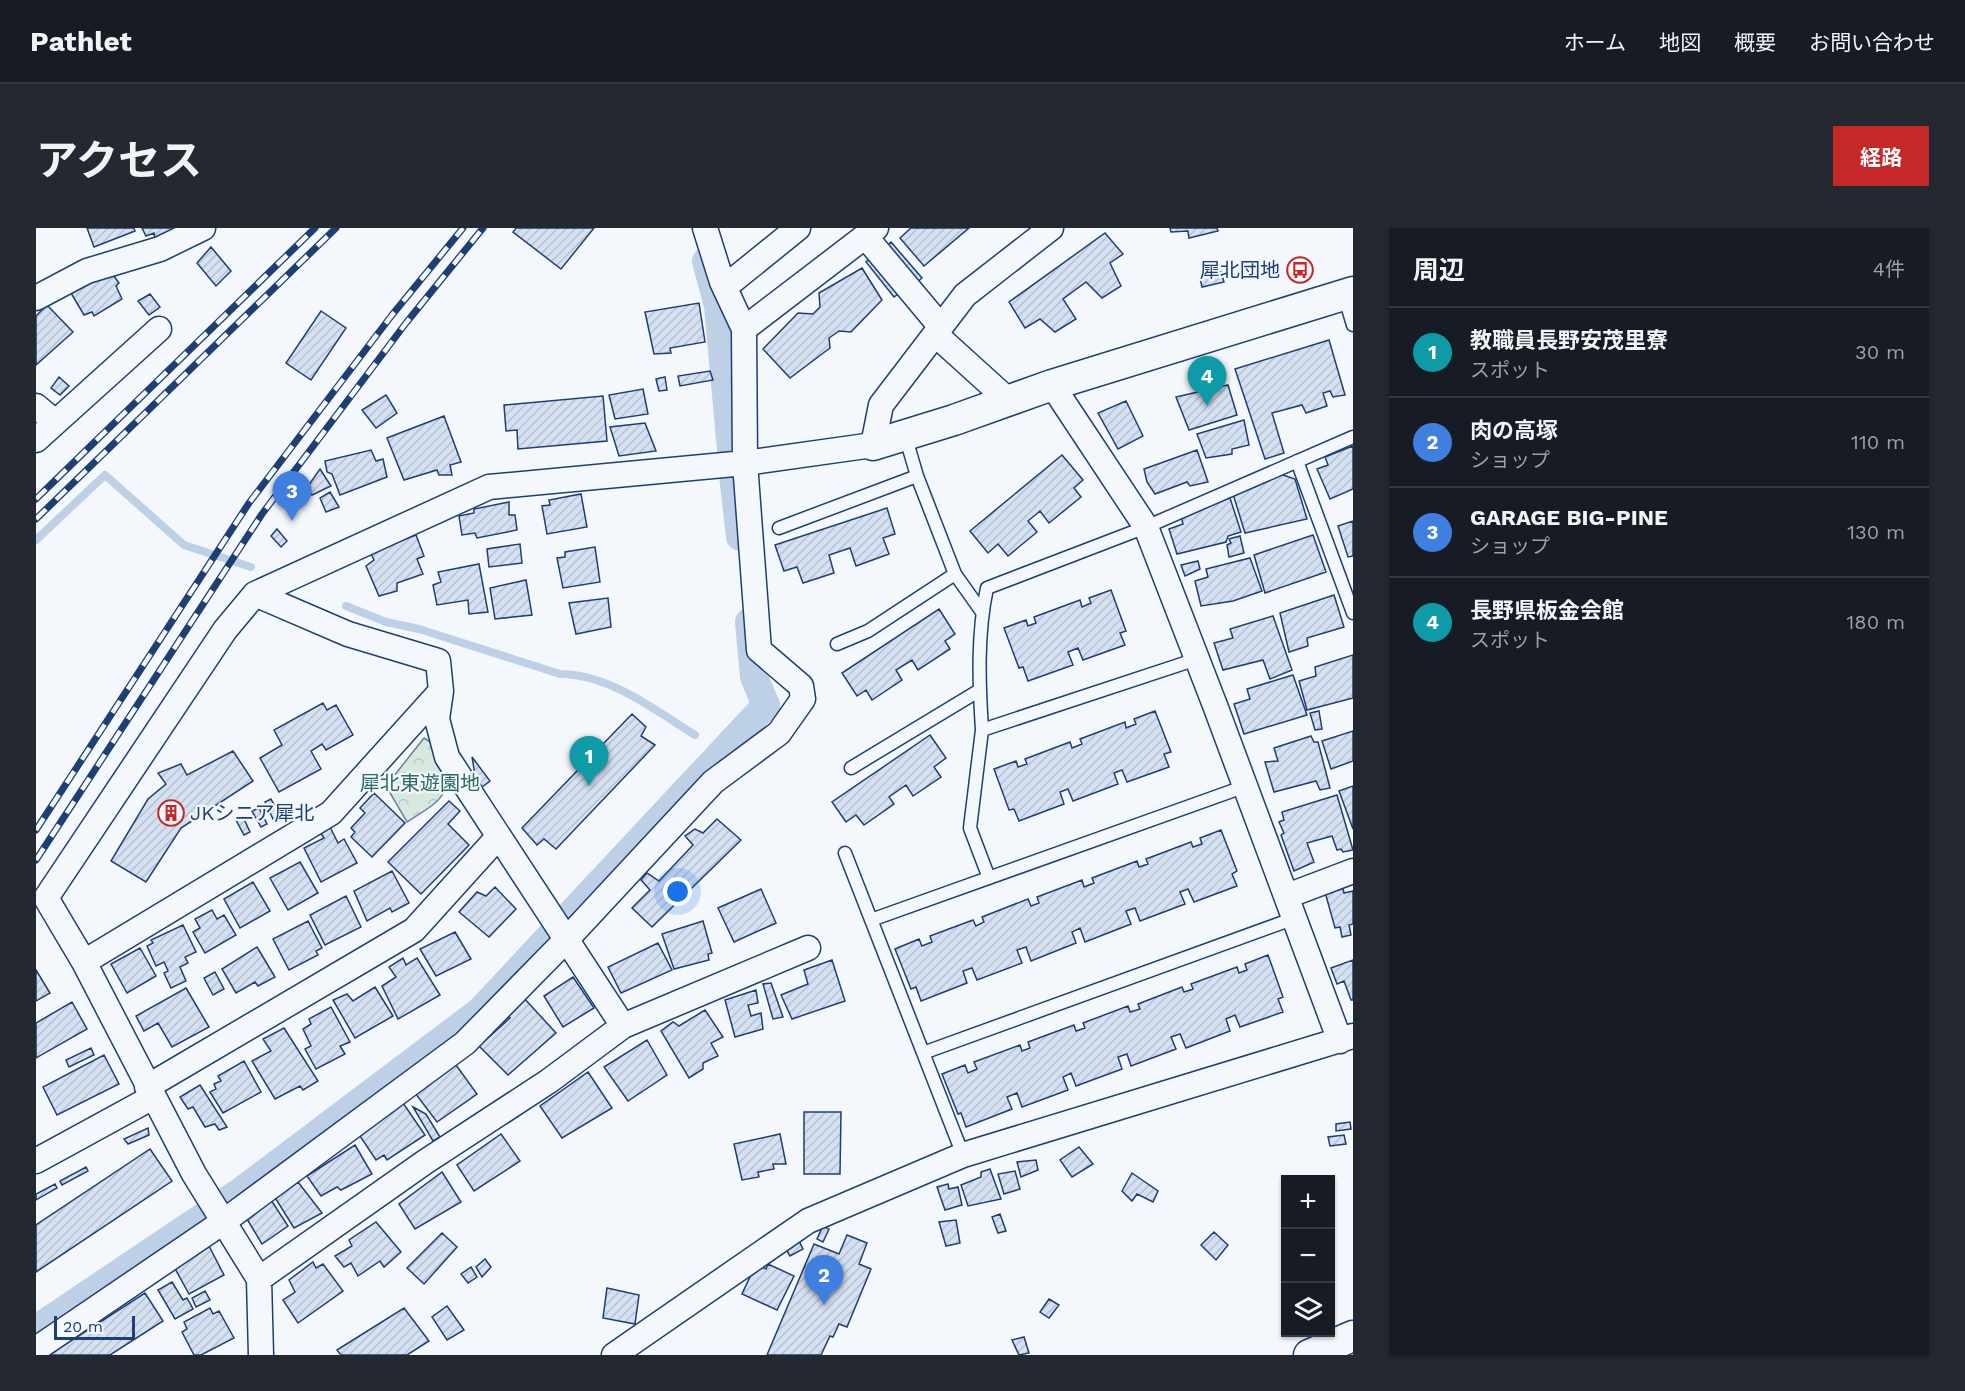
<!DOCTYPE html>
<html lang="ja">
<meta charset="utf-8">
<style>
:root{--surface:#171b24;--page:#242831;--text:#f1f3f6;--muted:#9ea1a6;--line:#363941;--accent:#c62828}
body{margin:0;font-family:"Work Sans","Noto Sans JP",sans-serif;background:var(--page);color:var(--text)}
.controls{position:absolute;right:18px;bottom:18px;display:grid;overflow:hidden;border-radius:0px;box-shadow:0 2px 4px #0004}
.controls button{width:54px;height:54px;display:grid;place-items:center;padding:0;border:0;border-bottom:2px solid var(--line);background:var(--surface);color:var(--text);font:30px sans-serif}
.scale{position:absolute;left:18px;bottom:15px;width:81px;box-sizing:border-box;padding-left:6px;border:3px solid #1d3f73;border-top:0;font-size:16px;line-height:21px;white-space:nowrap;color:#1d3f73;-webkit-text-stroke:4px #f4f7fb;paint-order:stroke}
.you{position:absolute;left:642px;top:664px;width:21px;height:21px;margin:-15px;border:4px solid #fff;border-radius:50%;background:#1a73e8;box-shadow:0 0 0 9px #1a73e833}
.badge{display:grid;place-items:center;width:39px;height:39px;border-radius:50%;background:var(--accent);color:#fff;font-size:20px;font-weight:700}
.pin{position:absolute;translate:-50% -50px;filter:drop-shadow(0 2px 3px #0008)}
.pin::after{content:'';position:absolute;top:32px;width:21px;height:18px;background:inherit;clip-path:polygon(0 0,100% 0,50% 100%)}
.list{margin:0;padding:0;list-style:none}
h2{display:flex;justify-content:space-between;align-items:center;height:78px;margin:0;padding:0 24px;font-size:26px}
h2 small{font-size:20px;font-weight:400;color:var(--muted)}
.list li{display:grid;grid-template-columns:39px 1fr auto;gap:18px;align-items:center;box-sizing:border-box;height:90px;padding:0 24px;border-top:2px solid var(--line)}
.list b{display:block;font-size:22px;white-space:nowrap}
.list p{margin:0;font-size:20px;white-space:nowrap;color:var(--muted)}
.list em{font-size:20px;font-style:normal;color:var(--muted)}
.icon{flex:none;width:33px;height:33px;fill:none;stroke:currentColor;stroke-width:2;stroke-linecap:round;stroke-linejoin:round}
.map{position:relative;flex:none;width:1317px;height:1127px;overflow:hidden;border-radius:0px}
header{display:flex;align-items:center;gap:36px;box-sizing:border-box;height:84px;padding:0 30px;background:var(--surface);border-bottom:2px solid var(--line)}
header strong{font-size:28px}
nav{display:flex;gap:33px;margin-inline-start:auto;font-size:21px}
.intro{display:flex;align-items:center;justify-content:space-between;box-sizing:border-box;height:144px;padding:0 36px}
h1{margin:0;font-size:42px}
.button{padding:15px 27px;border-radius:0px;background:var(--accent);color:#fff;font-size:21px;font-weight:700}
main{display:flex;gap:36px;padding:0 36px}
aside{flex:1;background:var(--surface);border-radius:0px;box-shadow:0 2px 4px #0004}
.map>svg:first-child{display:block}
</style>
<header>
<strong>Pathlet</strong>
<nav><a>ホーム</a><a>地図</a><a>概要</a><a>お問い合わせ</a></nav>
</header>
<div class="intro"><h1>アクセス</h1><a class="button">経路</a></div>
<main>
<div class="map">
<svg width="1317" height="1127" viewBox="0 0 1317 1127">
<defs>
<pattern id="park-crowns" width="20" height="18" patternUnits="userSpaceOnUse" patternTransform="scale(1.5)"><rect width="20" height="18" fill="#d7e8df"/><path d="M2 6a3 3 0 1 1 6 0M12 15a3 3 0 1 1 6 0" fill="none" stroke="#b8c8c3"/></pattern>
<pattern id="building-hatch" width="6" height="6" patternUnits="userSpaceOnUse" patternTransform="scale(1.5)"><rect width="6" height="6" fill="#d5e0f0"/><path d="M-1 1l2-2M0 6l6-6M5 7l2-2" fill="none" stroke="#b6c1d1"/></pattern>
</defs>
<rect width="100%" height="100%" fill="#f4f7fb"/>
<path fill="url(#park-crowns)" stroke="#687fa3" stroke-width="1.5" d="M388 510 402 519C413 569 415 566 371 594L350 558Z"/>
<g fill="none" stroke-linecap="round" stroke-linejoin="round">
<path stroke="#bed0e5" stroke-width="8" d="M0 312 69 247 148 317 215 339
M310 378 350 394 383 401 524 446C573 446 619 482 659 507"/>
<path stroke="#bed0e5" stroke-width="28" d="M670 33 682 78 695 222
M697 247 704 309
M0 1101 205 963 444 783 730 477 718 449 713 394"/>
</g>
<path fill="url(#building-hatch)" stroke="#1d3f73" stroke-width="1.5" d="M51 0H98L99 3 58 19Z
M106 0H148L119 11 118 5 110 8Z
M480 0H558L525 41 477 4Z
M875 0H933L888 38 864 10Z
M1134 0H1181L1182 3 1153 10 1152 3 1135 4Z
M1069 5 1087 26 1074 35 1085 58 1066 70 1050 54 1027 71 1040 91 1019 104 1004 91 989 100 973 74Z
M855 14 886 50 878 57 849 21Z
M175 19 195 43 180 58 161 35Z
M839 27 865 64 858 69 830 34Z
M826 40 846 72 815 104 803 103 793 110 794 120 754 150 727 121 762 85 777 86 784 79 783 65Z
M74 43 83 55 80 58 86 71 58 88 56 84 48 87 35 65Z
M1185 44 1188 54 1166 59 1164 50Z
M114 66 124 79 113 87 102 73Z
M663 75 669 114 634 120 635 125 618 126 609 84Z
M11 77 37 104 0 137V88Z
M285 83 310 100 275 152 250 135Z
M1293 112 1309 167 1297 169 1294 163 1287 165 1291 178 1270 185 1266 177 1236 185 1248 225 1229 231 1199 141Z
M674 143 677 152 644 158 642 148Z
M23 149 33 158 24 167 15 160Z
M629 149 631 162 623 163 620 151Z
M1192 157 1201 187 1153 202 1140 169Z
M607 161 612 186 579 191 573 167Z
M350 167 361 185 340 200 326 182Z
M567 168 571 213 482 221 481 202 470 203 468 177Z
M1090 173 1107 208 1082 221 1062 185Z
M408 188 425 234 414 237 416 247H403L401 242 368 252 351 210Z
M1208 192 1213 217 1196 221V226L1170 230 1161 206Z
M609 195 620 223 583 228 574 199Z
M1317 218V261L1294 271 1281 241 1292 237 1289 229Z
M335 222 340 233 347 231 351 249 304 267 296 246 291 244 289 233Z
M1161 222 1172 254 1154 258 1151 254 1119 266 1111 254 1108 241Z
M1026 227 1047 252 1038 260 1045 269 1013 295 1004 283 992 293 1001 304 972 328 962 316 952 325 934 303Z
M284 241 295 258 276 267 270 261Z
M1244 246 1259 251 1271 291 1209 305 1197 266Z
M294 264 303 279 290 284 284 270Z
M545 266 551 299 511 306 506 278 514 277 513 272Z
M1194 270 1205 304 1192 308 1190 314 1141 326 1133 301 1147 296 1145 288 1154 287 1153 283Z
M473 274V287H479L481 302 441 310 439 305 426 307 423 288 438 285V281Z
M851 280 859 306 847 310 853 326 820 338 814 320 793 327 798 345 767 355 761 339 748 343 739 317Z
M1317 293V328L1312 329 1302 298Z
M241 301 251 313 245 319 235 308Z
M380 307 388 328 381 331 387 346 361 355V363L343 368 330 338 338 332 334 324Z
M1277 307 1290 344 1229 365 1218 327Z
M1204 308 1208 325 1193 329 1191 317 1195 315 1193 311Z
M484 316 486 335 453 339 451 321Z
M559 319 564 354 527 360 521 330 529 329V324Z
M1214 330 1226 363 1197 373 1165 378 1159 353 1172 349 1170 341Z
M1162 333 1164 341 1149 348 1145 337Z
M443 336 452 384 433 386 432 372 401 377 397 357 405 354 402 344Z
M490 352 496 387 459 391 454 360Z
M1075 362 1090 403 1084 405 1089 417 1047 432 1042 420 1032 424 1037 437 992 453 987 439 983 440 968 400 990 392 992 398 1000 395 998 389 1044 372 1046 379 1055 375 1053 370Z
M1298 367 1308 399 1271 410 1272 418 1253 424 1244 385Z
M572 370 575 399 540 406 533 375Z
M903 381 919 406 909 413 914 421 882 442 876 432 860 442 866 452 836 472 830 462 821 468 806 445Z
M1237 388 1256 442 1234 451 1227 432 1187 442 1178 415 1197 410 1194 401Z
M1317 427V470L1271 482 1263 453 1280 448 1279 439Z
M1257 447 1271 487 1208 506 1198 476 1214 471 1211 461Z
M287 475 291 482 300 477 317 507 290 522 286 516 275 523 285 541 243 564 224 530 246 517 238 502Z
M1119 483 1135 524 1128 526 1133 539 1091 554 1086 542 1078 545 1082 556 1037 573 1032 561 1024 564 1028 576 983 593 978 581 973 582 958 541 980 533 982 539 991 536 989 531 1034 514 1036 520 1046 516 1044 511 1089 494 1090 500 1100 496 1098 491Z
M1283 483 1286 501 1279 502 1274 485Z
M596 486 610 499 605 508 619 517 520 621 508 611 501 617 486 600Z
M1317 503V533L1295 541 1286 513Z
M894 507 910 530 898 539 905 549 877 568 870 557 853 569 858 576 828 597 820 587 810 594 796 574Z
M1275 508 1278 514H1282L1294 560 1284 562 1280 553 1238 564 1229 534 1242 533 1238 520Z
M197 523 217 553 145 600 110 654 75 633 112 571 130 556 122 545 145 536 151 547Z
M436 529 454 553 446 559 439 547Z
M1317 558V601L1303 563Z
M338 565 369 595 336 629 315 609 319 604 315 600 329 585 324 580Z
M1301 567 1317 622 1307 624 1305 621 1301 622 1296 608 1271 615 1278 634 1258 643 1245 607 1248 605 1243 594 1248 592 1246 584Z
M235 571 244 588 237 591 229 574Z
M413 573 424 583 412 596 433 617 385 666 352 634Z
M223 580 231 596 225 599 216 583Z
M207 589 214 604 208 607 200 592Z
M681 591 705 612 616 699 596 680 614 662 605 652 611 645 623 653 657 617 649 608 659 601 667 605Z
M294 599 302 615 308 611 321 635 285 654 268 620 288 610 284 604Z
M1185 602 1201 643 1196 646 1201 658 1158 674 1152 661 1144 664 1149 676 1104 693 1099 680 1090 683 1095 696 1049 714 1044 700 1036 704 1040 715 995 733 990 719 981 722 986 735 941 752 936 740 927 743 931 755 885 773 880 759 875 761 859 721 883 711 886 718 896 714 894 708 937 692 940 698 948 694 946 689 992 671 995 678 1003 675 1001 669 1046 652 1048 659 1058 655 1056 650 1101 633 1103 639 1112 636 1110 631 1155 614 1157 619 1166 616 1164 610Z
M264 634 282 665 252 682 234 650Z
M356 643 373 675 356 684 354 680 331 693 318 663Z
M217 654 234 683 204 700 188 671Z
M459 659 480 681 453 709 423 684 441 664 450 668Z
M725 661 740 695 698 714 682 680Z
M1307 661 1308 665 1317 663V696L1313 697 1315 707 1306 709 1304 699 1299 700 1289 664Z
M310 668 325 699 289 717 274 687Z
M176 682 181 691 188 687 200 707 169 725 157 704 164 700 159 691Z
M272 693 286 720 280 723 282 727 253 742 237 711Z
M667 693 676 725 672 726 673 732 638 741 626 706Z
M147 697 160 724 149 729 152 735 144 739 150 753 135 760 128 745 132 743 128 734 120 738 111 718 117 715 115 712Z
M419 704 435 731 400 748 384 721Z
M622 715 636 742 585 765 572 739Z
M221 719 239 749 222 758 219 754 200 765 186 741Z
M104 720 120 748 91 765 75 736Z
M1232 727 1247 769 1242 771 1247 784 1204 799 1199 787 1190 791 1194 803 1150 820 1144 806 1135 809 1140 821 1095 838 1091 826 1082 829 1086 841 1040 858 1035 845 1027 849 1032 862 986 879 981 865 971 869 976 881 930 899 925 885 922 886 906 846 929 837 932 845 941 841 938 834 984 817 986 823 994 820 992 814 1038 797 1040 803 1049 800 1047 795 1092 778 1094 784 1104 781 1102 776 1146 759 1148 764 1157 761 1155 756 1201 739 1203 745 1211 742 1209 736Z
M367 730 370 737 381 730 404 767 362 791 346 758 360 749 353 739Z
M796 732 809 773 756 791 745 767 772 756 768 742Z
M1317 732V772H1315L1308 753 1301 756 1295 740Z
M0 742 14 765 0 773Z
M179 744 188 761 177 767 168 750Z
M537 749 558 780 527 799 508 768Z
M735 755 747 789 737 791 727 756Z
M339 759 357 788 319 810 297 772 311 766 317 773Z
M150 760 173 799 136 819 122 795 108 803 100 788Z
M720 762 722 775 712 777 715 788 725 785 727 801 699 809 689 772Z
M487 769 520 805 472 847 443 818 474 790 470 785Z
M36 774 51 801 0 830V795Z
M295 779 314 814 304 818 309 826 280 841 269 821 275 818 267 801 275 796 273 791Z
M669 782 687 809 675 815 682 828 667 835V841L653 850 625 803 637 794 643 798Z
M248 800 282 853 267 862 264 858 239 871 216 833 235 823 227 811Z
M611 812 631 847 592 873 568 839Z
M55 820 58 827 33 839 30 832Z
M68 827 83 856 21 887 7 859Z
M208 833 225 864 187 885 174 864 180 861 178 856 185 853 182 848Z
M420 837 441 866 401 894 379 865Z
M552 844 576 880 526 910 504 878Z
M164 857 191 899 183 902 179 896 169 899 157 879 152 881 144 869Z
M367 875 389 907 351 932 348 927 340 932 322 905Z
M377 879 390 886 404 909 397 913Z
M768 884H805L804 946H768Z
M1314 894 1315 901 1300 903V896Z
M112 900 113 907 92 916 88 911Z
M465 906 484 933 438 963 421 937Z
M744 906 750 936H737L738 941 722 944 723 949 706 952 698 916Z
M1308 907 1310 916 1294 918 1292 909Z
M319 917 336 946 305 962 301 959 285 968 271 948Z
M1043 919 1057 936 1036 949 1024 932Z
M114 921 136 953 0 1044V997Z
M1000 932 1002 942 985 949 981 934Z
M50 939 52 943 26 957 24 953Z
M954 941 965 971 932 978 925 957 945 949V944Z
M979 943 984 961 968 966 962 946Z
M406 944 425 974 379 1001 363 976Z
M1096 945 1122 963 1117 974 1101 966 1096 973 1086 963Z
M262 954 286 985 258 1000 238 968Z
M19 956 21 960 0 972V966Z
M912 956 913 961 922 959 926 977 909 982 901 959Z
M235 972 252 998 226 1016 208 986Z
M964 986 970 1003 962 1005 956 989Z
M920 992 924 1015 910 1018 903 994Z
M340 994 365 1024 348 1039 344 1033 322 1048 315 1035 308 1039 299 1028 316 1018 313 1012Z
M787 998 793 1001 787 1014 781 1011Z
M1178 1004 1192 1017 1180 1032 1165 1017Z
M406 1005 421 1019 388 1056 371 1040Z
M811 1007 831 1015 823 1036 835 1041 811 1099 803 1096 797 1109 794 1108 785 1127H731L778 1016 803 1026Z
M761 1009 767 1021 754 1028 747 1016Z
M173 1018 188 1047 153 1066 137 1037Z
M449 1031 455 1039 446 1049 440 1039Z
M277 1034 280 1040 287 1036 307 1063 262 1095 247 1072 259 1064 253 1052Z
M720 1036 730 1041 732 1036 758 1048 741 1082 706 1066Z
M435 1039 441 1049 432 1055 425 1046Z
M136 1054 147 1072 151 1070 157 1081 139 1091 122 1062Z
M571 1060 603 1067 599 1096 567 1090Z
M169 1063 174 1072 160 1079 156 1070Z
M109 1065 127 1093 74 1127H13Z
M1013 1071 1023 1077 1013 1090 1004 1084Z
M411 1078 428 1102 411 1112 396 1089Z
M174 1080 177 1086 183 1083 198 1110 165 1127H158L146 1104 151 1101 148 1094Z
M368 1080 393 1113 371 1127H305L301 1122Z
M988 1109 993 1125 983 1127 976 1112Z"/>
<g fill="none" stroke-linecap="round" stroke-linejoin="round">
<g stroke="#1d3f73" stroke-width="15">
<path id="service" d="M1308 67 1317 97
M869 207 881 248 919 346 946 384
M1261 233 1317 385
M743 300 881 248
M801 416 832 403 919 346
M946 502C943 455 941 406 951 360L1110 299 1317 209
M815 540 944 462
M809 625 927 927
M953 650 934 600 946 502 1161 431
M835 692 1210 558
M887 825 1259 690"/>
</g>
<g stroke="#1d3f73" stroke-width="27">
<path id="minor" d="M829 8 905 99
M689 59 762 0
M0 70 51 43 124 21 167 0
M708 101 840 0
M899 106 973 173
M1016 157 1110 299 1180 480 1304 813
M0 178 19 194
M0 212 123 101
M219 366 312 406 402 433 405 463 401 491 411 529 587 798 513 853 389 934 223 1051
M1251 668 1317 643
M48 734 295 585 405 463
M587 798 772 720
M111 859 378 702 462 609
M0 933 117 869
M0 1121 187 994 429 815 530 712 677 554 743 505 767 471 765 458 723 422 709 235 708 101 686 54 669 0
M225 1127 223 1051 158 946 48 734 10 670 189 402 219 366 453 259 709 235 837 217 845 177 929 67 1015 0
M578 1127 772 993 927 927 1317 808"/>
</g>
<g stroke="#1d3f73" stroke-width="33">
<path id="tertiary" d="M837 217 918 192 1016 157 1317 64
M1273 1127 1317 1108"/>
</g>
<use href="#service" stroke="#f4f7fb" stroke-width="12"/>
<use href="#minor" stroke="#f4f7fb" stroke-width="24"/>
<use href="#tertiary" stroke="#f4f7fb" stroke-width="30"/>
<g stroke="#1d3f73" stroke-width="7">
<path id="rail" d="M0 271 279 0
M0 291 300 0
M0 602 213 275 356 87 427 0
M0 632 226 286 370 95 447 0"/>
</g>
<use href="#rail" stroke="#f4f7fb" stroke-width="4.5" stroke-dasharray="14" stroke-linecap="butt"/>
</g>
<defs>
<g id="bus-ring" transform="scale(1.35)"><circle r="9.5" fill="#f4f7fb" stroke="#c62828" stroke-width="1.5"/><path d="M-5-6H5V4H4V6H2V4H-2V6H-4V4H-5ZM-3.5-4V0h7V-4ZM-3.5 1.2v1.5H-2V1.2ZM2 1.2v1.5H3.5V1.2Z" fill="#c62828"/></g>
<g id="building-ring" transform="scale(1.35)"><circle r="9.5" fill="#f4f7fb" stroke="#c62828" stroke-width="1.5"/><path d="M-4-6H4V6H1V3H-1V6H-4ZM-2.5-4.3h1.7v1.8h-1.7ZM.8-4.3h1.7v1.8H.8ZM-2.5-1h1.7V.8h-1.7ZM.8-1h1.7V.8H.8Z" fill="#c62828"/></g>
</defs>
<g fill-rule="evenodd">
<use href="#bus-ring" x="1264" y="42"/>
<use href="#building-ring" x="135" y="585"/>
</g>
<g text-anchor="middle" stroke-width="4.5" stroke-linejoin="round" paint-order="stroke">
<g font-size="20" fill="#1d3f73" stroke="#f4f7fb" text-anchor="end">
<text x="1244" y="49">犀北団地</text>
<text x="154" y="592" text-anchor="start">JKシニア犀北</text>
</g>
<g font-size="20" fill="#2c6c60" stroke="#f4f7fb">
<text x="384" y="562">犀北東遊園地</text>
</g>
</g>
</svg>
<div class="controls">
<button>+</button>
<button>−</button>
<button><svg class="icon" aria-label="layers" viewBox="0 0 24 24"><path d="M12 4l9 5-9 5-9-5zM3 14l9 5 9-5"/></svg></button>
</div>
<div class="scale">20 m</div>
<div class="you"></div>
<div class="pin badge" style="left:553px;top:558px;background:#0f9aa8">1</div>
<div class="pin badge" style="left:788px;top:1077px;background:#3f7fe0">2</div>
<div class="pin badge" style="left:256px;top:293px;background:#3f7fe0">3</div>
<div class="pin badge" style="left:1171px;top:178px;background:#0f9aa8">4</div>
</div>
<aside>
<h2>周辺<small>4件</small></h2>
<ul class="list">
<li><span class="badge" style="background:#0f9aa8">1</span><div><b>教職員長野安茂里寮</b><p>スポット</p></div><em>30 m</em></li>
<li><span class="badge" style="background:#3f7fe0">2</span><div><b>肉の高塚</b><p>ショップ</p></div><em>110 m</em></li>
<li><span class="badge" style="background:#3f7fe0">3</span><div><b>GARAGE BIG-PINE</b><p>ショップ</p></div><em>130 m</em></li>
<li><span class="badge" style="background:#0f9aa8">4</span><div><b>長野県板金会館</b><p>スポット</p></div><em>180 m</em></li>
</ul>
</aside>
</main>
